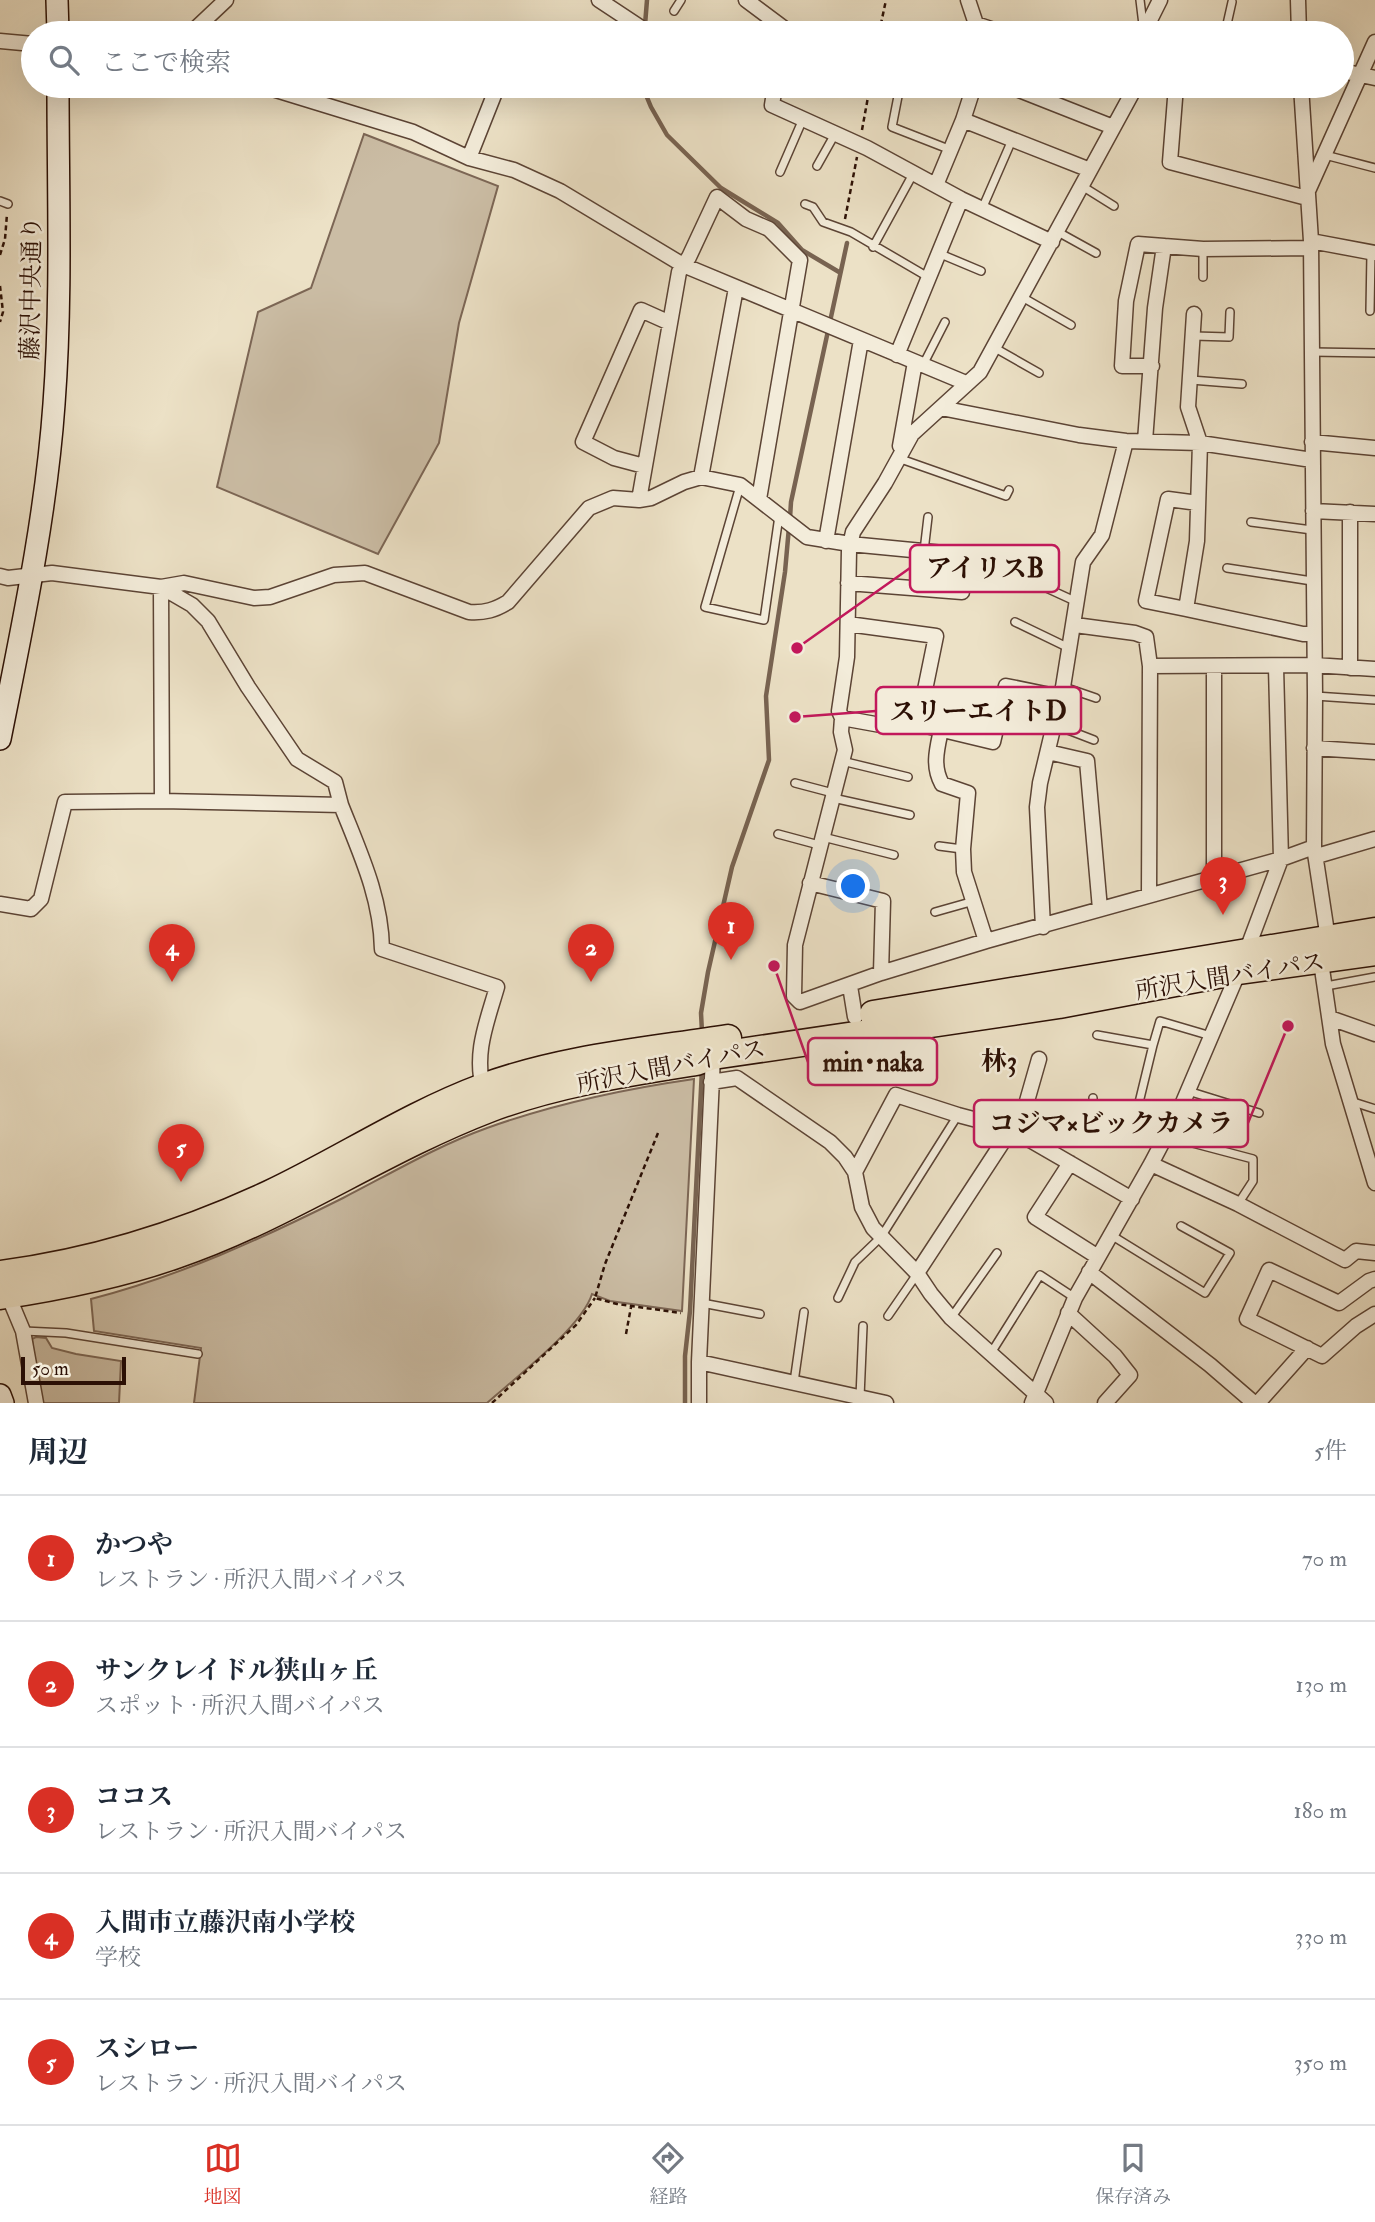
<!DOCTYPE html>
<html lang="ja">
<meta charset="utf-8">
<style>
:root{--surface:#fff;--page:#f2f2f3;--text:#1f2937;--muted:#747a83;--line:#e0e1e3;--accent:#d93025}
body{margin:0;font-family:"IM FELL Double Pica","Noto Serif JP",serif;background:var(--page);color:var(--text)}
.scale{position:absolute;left:21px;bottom:18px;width:105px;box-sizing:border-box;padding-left:7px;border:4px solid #2c1005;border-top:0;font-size:19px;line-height:24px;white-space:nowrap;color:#2c1005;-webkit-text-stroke:5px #f3ecda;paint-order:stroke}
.you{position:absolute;left:854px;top:887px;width:24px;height:24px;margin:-18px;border:5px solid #fff;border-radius:50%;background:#1a73e8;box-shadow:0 0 0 10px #1a73e833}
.badge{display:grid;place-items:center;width:46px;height:46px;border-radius:50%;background:var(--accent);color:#fff;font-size:23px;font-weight:700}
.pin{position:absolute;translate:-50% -58px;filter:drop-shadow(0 2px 4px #0008)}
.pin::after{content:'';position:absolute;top:37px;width:24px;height:21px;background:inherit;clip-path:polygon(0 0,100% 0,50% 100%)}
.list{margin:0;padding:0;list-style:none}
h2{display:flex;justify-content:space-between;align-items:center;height:91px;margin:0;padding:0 28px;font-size:30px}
h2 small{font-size:23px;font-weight:400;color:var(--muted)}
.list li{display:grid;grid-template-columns:46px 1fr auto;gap:21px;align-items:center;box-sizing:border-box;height:126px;padding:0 28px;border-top:2px solid var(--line)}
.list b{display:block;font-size:26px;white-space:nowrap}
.list p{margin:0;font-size:23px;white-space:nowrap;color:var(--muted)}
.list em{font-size:23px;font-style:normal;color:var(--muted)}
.icon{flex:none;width:38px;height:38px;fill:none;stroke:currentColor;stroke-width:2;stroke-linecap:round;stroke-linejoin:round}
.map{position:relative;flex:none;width:1375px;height:1403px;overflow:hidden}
.search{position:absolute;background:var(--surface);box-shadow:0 7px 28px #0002;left:21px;right:21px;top:21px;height:77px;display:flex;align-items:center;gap:18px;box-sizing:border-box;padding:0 24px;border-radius:38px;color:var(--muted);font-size:26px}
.sheet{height:721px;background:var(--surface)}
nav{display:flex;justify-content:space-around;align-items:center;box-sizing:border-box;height:98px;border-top:2px solid var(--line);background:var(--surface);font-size:19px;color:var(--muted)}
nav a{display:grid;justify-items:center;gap:4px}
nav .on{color:var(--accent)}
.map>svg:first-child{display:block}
</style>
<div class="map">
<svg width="1375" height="1403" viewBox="0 0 1375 1403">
<rect width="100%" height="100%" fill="#ece1c6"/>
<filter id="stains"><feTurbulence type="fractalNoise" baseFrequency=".00286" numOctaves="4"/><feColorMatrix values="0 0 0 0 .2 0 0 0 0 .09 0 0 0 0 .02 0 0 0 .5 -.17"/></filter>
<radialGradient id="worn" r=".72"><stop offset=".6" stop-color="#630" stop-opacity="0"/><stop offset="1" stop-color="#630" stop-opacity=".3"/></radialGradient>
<path fill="#cbbda5" stroke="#7c6655" stroke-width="2" d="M364 134 498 186 459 323 439 443 378 554 217 487 258 312 311 288Z
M694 1079 682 1311 610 1301 592 1294C582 1327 515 1378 487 1403H194L201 1348 94 1331 91 1299C180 1276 261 1239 343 1198 390 1174 437 1146 487 1128 554 1104 624 1089 694 1079Z
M36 1337 46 1338 52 1348 76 1354 121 1361 119 1403H41L33 1347 32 1339Z"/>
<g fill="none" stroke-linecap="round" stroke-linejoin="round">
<path stroke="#786351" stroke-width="4.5" d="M645 25 647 0
M646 86V95L651 107 667 135 721 188 778 223 802 250 839 272
M790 518 791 502 847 243
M702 1032 701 1013 708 972 732 867 769 760 766 696 785 572 789 527
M685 1403V1356L690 1311 702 1069"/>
<g stroke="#5c4435" stroke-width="10">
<path id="lane" d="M1140 0 1144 33
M674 11 681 0
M1225 33 1232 2
M900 86 892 127 951 150
M1325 155 1375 168
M817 166 835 134
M780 172 803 119
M1082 186 1114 206
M0 201 8 204
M805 204 813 207 823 222 851 232 928 277
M982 209 1012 140
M1058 232 1096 253
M873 247 913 174
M1203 250V277
M938 253 981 271
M1022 297 1071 325
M1370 311 1371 253
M1194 336 1229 337 1230 312
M995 348 1039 373
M1312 352 1375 353
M923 365 945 322
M1191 380 1242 384
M898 458 1006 496 1009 490
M740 486 705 607 764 620 779 516
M1251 522 1312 530
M924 551 928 517
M1011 561 1007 570 1077 602
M1227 568 1312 581
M1015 622 1069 648
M1064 687 1096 698
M1315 696 1375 700
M1055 725 1094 740
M842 761 908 777
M795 783 833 793
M833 798 910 815
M778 834 819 845
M823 837 894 855
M939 846 962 849
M935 912 974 901
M1326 986 1375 977
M1153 1045 1160 1021 1211 1036
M1188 1091 1259 1113
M1093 1098 1094 1114 1135 1119 1153 1045 1097 1035
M1350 1101 1375 1109
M1166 1136 1253 1159V1181L1238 1204
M1111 1235 1205 1293 1230 1253 1181 1226
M838 1298 855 1262 881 1237 958 1115
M702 1303 760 1314
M888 1316 917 1274
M951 1318 997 1253
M24 1331 66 1333 198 1354
M991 1353 1040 1275 1075 1298
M794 1382 804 1312
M860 1397 863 1326"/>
</g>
<g stroke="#5c4435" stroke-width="17">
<path id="street" d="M599 0 649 33
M746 0 785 29 784 33
M968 0 976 24V33
M1298 0 1299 33
M976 24 1003 33
M191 33 226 0
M1148 33 1150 20 1160 0
M0 41 33 44
M1342 71 1375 78
M263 86 413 132 469 158 514 170 560 191 683 265 966 383
M775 86 772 105 867 148 961 199 1052 242
M1009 86 1113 127
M1176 86 1170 162 1307 198
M1301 86 1311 241 1315 696 1314 847 1328 939
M963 120 1090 170
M469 158 496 90
M936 185 963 120 974 86
M1308 191 1375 42
M1311 241 1375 253
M1194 314 1188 407 1200 443 1197 541 1186 609 1303 634H1313
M897 355 961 199
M1152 366H1122L1126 301 1138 244 1203 249 1311 248
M941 408 1079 435 1126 441 1200 443 1312 460
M1145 441 1155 308 1164 246
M1312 442 1375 448
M900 446 915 362
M644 466 614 458 583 442 641 310 670 323
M701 477 736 288
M639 500 679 272 689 257 717 197 746 219 769 229 800 260 759 499
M1313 511 1375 514
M1350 512V668
M826 541 861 340
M0 576 8 578 52 573 161 587 184 583 254 598 270 597 334 575 365 573 469 612C485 613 495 610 508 602L589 508 613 498 639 500 651 498 684 482 701 477 740 485 807 537 850 544 964 555 962 592 848 583
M1186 609 1146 601 1168 499 1198 503
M848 624 936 636 918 724
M1075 625 1135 633 1146 637 1150 666 1149 894
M1150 666 1314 665 1375 669
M1214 666V877
M1060 697 1006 686 993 742 918 724 886 726 842 718 839 711 847 657 849 550 853 532 885 483 912 434 980 372 1136 86
M842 718 841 732 845 750 795 945 794 996 800 1002 881 973 986 941 1281 859 1314 847
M941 730C937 749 932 766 942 784L968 793 963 849 964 872 986 941
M1314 748 1375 752
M1048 752 1087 761 1100 909
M162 801 161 587 192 605 208 621 248 687 297 759 335 782 341 805
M1317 856 1375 839
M810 883 883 901 881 973
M0 904 31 909 41 899 65 802 162 801 341 805C360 853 381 897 382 949L497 987C487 1022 473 1054 484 1091
M1043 927 1037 807 1040 783 1063 687 1083 562 1102 535 1126 441
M1321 962 1333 1044 1375 1183
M850 986 855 1017
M1330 1018 1375 1034
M711 1082 737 1078 830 1142 845 1157 855 1172 862 1207 873 1228 917 1273 931 1294 951 1318 1046 1403
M1135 1119 1168 1132
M1070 1163 1035 1217 1098 1257
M1151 1164 1238 1204 1345 1260 1356 1251 1375 1253
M855 1172 896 1095 958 1115 1011 1129 1132 1199
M1089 1272 1210 1365 1254 1403
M917 1273 1025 1108 1039 1059
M1375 1279 1369 1281 1339 1303 1269 1270 1247 1319 1322 1356 1356 1326 1375 1314
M8 1295 23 1331 36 1403
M1068 1313 1115 1356 1130 1375 1105 1403
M699 1362 886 1403
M699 1403V1362L713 1056
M1032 1403 1075 1298 1151 1164 1181 1107 1239 971 1281 859 1276 667
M1258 1403 1307 1348"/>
</g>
<g stroke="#2c1005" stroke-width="24">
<path id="secondary" d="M57 0 58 33
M0 739C22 628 46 517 54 404 62 298 58 192 58 86
M0 1395 3 1403"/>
</g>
<g stroke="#2c1005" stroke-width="29">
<path id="highway" d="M873 1014 1375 931
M0 1274C94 1262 183 1234 269 1194 341 1160 408 1115 483 1087 562 1058 645 1051 728 1038
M0 1296C59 1287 120 1275 176 1255 285 1218 382 1150 489 1109 555 1084 627 1073 696 1062L713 1056 1059 1005 1239 971 1375 952"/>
</g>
<path stroke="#2c1005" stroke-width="2.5" stroke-dasharray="5 3.5" stroke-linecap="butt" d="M879 33 886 0
M862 130 870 86
M845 219 857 157
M0 255 5 239 7 214
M0 286 3 312 0 322
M658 1133 605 1264 595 1298 617 1304 681 1313
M626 1334 631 1307
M492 1403 576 1325 595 1298"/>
<use href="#lane" stroke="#f3ecda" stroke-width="7"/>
<use href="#street" stroke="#f3ecda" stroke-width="14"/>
<use href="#secondary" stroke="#f3ecda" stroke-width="21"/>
<use href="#highway" stroke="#ece1c6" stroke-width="26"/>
</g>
<g text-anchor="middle" stroke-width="5" stroke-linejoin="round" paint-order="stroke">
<g font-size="24" fill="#2c1005" stroke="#f3ecda">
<text transform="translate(31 288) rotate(-89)" y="8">藤沢中央通り</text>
<text transform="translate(1230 976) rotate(-9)" y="8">所沢入間バイパス</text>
<text transform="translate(671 1066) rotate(-11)" y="8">所沢入間バイパス</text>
</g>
<g font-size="26" font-weight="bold" fill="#2c1005" stroke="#f3ecda">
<text x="999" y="1070">林3</text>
</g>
</g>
<path fill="none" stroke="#c2185b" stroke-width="2.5" d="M797 648L910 568M795 717L876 711M774 966L808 1062M1288 1026L1248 1123"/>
<g fill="#c2185b" stroke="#f3ecda" stroke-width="2.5">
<circle cx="797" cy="648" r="7"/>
<circle cx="795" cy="717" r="7"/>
<circle cx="774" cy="966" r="7"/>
<circle cx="1288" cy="1026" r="7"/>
</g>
<g fill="#f3ecda" stroke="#c2185b" stroke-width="2.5">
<rect x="910" y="545" width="149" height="47" rx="7"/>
<rect x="876" y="687" width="205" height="47" rx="7"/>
<rect x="808" y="1038" width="129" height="47" rx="7"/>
<rect x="974" y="1100" width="274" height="47" rx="7"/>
</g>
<g font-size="26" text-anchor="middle" font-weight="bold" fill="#2c1005">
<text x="985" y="577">アイリスB</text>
<text x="978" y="720">スリーエイトD</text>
<text x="873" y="1071">min･naka</text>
<text x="1111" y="1132">コジマ×ビックカメラ</text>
</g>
<rect width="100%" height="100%" filter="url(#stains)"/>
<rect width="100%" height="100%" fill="url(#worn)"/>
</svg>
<div class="scale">50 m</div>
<div class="you"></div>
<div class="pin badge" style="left:731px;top:960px">1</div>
<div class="pin badge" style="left:591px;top:982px">2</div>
<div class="pin badge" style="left:1223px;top:915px">3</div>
<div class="pin badge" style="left:172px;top:982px">4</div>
<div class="pin badge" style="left:181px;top:1182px">5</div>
<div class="search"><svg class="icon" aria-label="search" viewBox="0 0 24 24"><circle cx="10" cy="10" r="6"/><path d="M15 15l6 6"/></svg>ここで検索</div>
</div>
<section class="sheet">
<h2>周辺<small>5件</small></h2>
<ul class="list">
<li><span class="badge">1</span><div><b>かつや</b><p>レストラン · 所沢入間バイパス</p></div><em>70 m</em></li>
<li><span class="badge">2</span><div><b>サンクレイドル狭山ヶ丘</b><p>スポット · 所沢入間バイパス</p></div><em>130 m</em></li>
<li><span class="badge">3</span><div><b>ココス</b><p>レストラン · 所沢入間バイパス</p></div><em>180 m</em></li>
<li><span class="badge">4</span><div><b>入間市立藤沢南小学校</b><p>学校</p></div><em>330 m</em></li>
<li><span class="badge">5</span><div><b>スシロー</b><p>レストラン · 所沢入間バイパス</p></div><em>350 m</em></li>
</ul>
</section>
<nav>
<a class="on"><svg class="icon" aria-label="map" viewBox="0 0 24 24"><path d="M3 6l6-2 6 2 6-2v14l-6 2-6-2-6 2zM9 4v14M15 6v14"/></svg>地図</a>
<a><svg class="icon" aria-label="directions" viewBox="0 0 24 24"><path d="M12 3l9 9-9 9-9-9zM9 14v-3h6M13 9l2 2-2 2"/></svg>経路</a>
<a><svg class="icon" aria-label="saved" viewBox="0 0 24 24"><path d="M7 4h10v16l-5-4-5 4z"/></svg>保存済み</a>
</nav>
